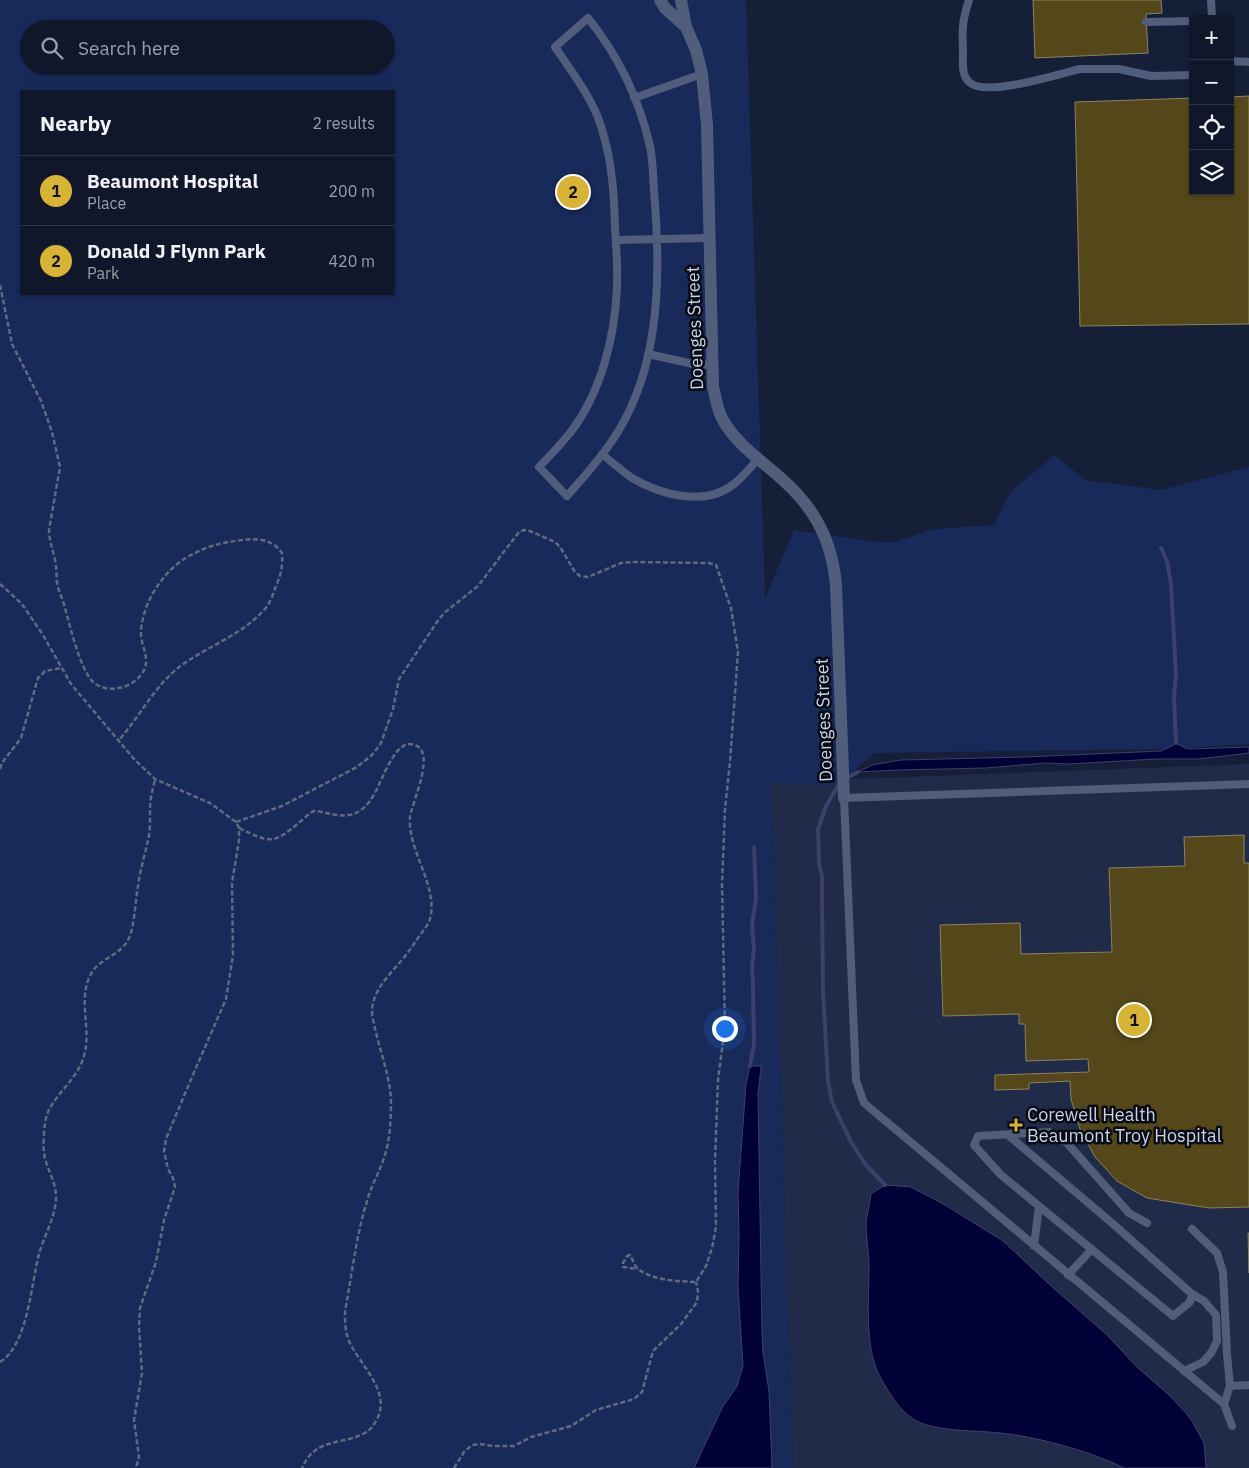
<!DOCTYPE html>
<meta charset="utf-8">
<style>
:root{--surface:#10172a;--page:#192032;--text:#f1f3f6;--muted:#9c9fa8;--line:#303647;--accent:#d8b434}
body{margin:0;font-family:"IBM Plex Sans",sans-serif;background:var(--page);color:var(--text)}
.controls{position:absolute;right:15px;top:15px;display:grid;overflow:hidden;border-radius:0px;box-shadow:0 1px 4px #0004}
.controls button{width:45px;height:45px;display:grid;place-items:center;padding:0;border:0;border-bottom:1px solid var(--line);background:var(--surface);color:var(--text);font:25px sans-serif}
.you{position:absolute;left:724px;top:1028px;width:18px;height:18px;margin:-12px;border:4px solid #fff;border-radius:50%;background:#1a73e8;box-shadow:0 0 0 8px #1a73e833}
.badge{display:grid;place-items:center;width:32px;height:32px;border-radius:50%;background:var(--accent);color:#111;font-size:16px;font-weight:700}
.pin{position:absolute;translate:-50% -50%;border:2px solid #fff;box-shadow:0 1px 5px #0006}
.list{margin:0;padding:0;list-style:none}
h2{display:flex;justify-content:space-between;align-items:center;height:65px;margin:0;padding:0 20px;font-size:21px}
h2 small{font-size:16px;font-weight:400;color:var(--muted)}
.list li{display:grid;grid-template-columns:32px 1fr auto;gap:15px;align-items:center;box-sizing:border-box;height:70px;padding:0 20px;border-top:1px solid var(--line)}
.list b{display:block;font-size:19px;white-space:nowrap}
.list p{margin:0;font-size:16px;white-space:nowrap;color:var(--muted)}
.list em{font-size:16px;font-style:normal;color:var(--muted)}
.icon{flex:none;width:28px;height:28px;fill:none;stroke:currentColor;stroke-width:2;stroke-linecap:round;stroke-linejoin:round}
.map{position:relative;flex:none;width:1249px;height:1468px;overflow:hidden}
.search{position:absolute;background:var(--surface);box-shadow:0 1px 4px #0004;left:20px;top:20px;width:375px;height:55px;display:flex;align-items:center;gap:12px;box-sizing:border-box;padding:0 18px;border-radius:28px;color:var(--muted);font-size:19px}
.panel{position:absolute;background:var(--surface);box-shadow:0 1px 4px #0004;left:20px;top:90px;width:375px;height:205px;border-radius:0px}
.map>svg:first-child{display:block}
</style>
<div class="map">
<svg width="1249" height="1468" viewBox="0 0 1249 1468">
<rect width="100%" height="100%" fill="#151f38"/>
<path fill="#1f2b48" d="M1249 764V1468H793L771 782Z"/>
<path fill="#182a5a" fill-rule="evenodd" d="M0 0H746L765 598 794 530 876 542H895L934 529 994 525 1011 491 1055 455 1085 480 1161 490 1249 467V744L1168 749 875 753 837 786 771 782 793 1468H0ZM29 29H386V66H29ZM21 91H394V294H21Z"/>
<path fill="#010036" stroke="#3e3f6a" d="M1176 743 1185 748 1190 749 1249 747V753L1198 759H1155L1069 764 1046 763 985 768 898 770 858 772 872 765 901 760 1025 757 1161 751 1172 746Z
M750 1066H761V1068L758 1093 762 1334 763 1352 769 1391 772 1468H694L722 1408 737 1386 743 1366 738 1288 739 1232 738 1191 746 1084Z
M885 1185 911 1187 945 1205 1003 1241 1050 1285 1107 1335 1137 1367 1170 1396 1185 1412 1192 1421 1204 1443 1206 1468H1124C1093 1452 1035 1436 1000 1433 974 1430 946 1432 921 1423 908 1418 898 1406 891 1395 885 1386 880 1378 876 1368 865 1338 869 1298 869 1266 869 1252 866 1238 866 1224 867 1214 870 1204 871 1194Z"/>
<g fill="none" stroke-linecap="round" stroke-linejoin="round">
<path stroke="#3e3f6a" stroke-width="4" d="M1161 548 1167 561 1171 584 1176 675 1174 696 1176 743
M847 778 858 772
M839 784 826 806 818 829 819 864 822 876V897L823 991 828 1081 832 1102 851 1142 866 1165 885 1185
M750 1066 754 1044 753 985 752 967 754 949 752 926 756 898 754 847"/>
</g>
<path fill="#544719" stroke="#8d8261" d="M1033 0H1161L1162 13 1146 14 1148 53 1035 58Z
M1249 96V324L1080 326 1075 102 1193 98V191H1230V97Z
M1244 835V863H1249V1207L1209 1208 1147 1198 1117 1181 1095 1157 1080 1129 1071 1099 1070 1081 1029 1083V1089L995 1090V1075L1089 1072 1088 1059 1026 1061 1025 1024H1019V1014L943 1016 940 925 1020 923 1021 954 1112 952 1109 868 1185 866 1184 837Z
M1248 1233H1249V1273Z"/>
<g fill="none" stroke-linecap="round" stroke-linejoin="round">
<path stroke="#616a7f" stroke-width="2.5" stroke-dasharray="5 2.5" stroke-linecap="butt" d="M0 285 12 344 41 401 52 432 60 467 49 530C49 541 53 549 55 560 57 567 56 575 57 582 58 591 63 599 65 608 70 626 80 669 93 682 107 694 130 689 141 675 153 660 140 647 141 631 143 600 166 566 195 553 210 545 226 542 242 540 258 538 272 539 282 553 283 565 281 575 276 586 273 594 270 604 264 610 241 636 205 647 178 668 153 688 139 718 118 741
M0 584 22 604 43 635 71 684 134 759 155 779 210 803 236 822 239 828V840L232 883 233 955 226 999 192 1077 166 1139 164 1151 168 1169 173 1178 175 1187 164 1220 156 1262 140 1308 139 1326 142 1373 134 1420 139 1457 136 1468
M0 769 2 763 21 738 38 678 45 671 61 668
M236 822 282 806 357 767 372 755 381 743 393 709 399 679 437 622 444 613 478 586 519 532 524 530 530 531 555 542 560 547 575 572 580 576 588 577 621 563 633 562 709 563 716 565 731 608 738 652 730 762 725 809 722 884 725 1026 718 1080 715 1161 716 1227 712 1248 706 1266 696 1282C677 1281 654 1281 638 1269 634 1265 633 1260 630 1255L627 1256 623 1263V1267L638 1269
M239 828C270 843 273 845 301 821 305 818 309 813 314 811 318 811 322 812 326 813 346 817 356 818 370 801 380 788 392 745 409 744 441 744 411 804 410 817 407 851 441 889 429 922 427 926 423 931 420 935 415 942 411 949 405 956 392 973 373 988 372 1011 372 1017 374 1023 375 1028 380 1052 390 1076 391 1101 391 1119 390 1141 384 1158 379 1173 371 1186 367 1201 356 1236 352 1275 345 1311 345 1321 345 1331 349 1341 359 1364 390 1390 378 1417 374 1425 371 1430 363 1434 340 1445 315 1438 302 1468
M0 1362C28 1345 31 1284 39 1254 44 1236 56 1216 56 1197 56 1181 46 1168 44 1153 43 1144 44 1132 45 1123 48 1098 77 1082 84 1056 92 1030 77 999 91 974 99 958 121 956 129 938 135 923 135 903 138 886 140 869 146 852 149 835 151 822 149 809 151 797 152 791 154 785 155 779
M454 1468 464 1452 472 1445 480 1444 493 1446H514L531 1437 571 1426 596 1410 634 1399 642 1392 653 1351 681 1324 697 1302 698 1291 696 1282"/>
<path stroke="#515e7b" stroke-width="8" d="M969 0C962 21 962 31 963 52 963 62 961 74 969 82 985 98 1058 74 1080 69H1119L1151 76 1193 75
M1211 0 1212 19
M588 18C618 55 639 99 650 146 653 161 653 177 654 191 660 261 661 342 631 407 617 440 591 469 567 496L539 467C550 456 560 445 570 433 601 393 615 337 617 287 618 267 616 246 615 226 614 188 611 151 597 115 586 90 570 69 555 47Z
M1146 22 1193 21
M1230 61 1249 62
M634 98 702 74
M616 240 709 238
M648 354 693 364 712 365
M602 454C612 462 622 471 632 478 661 495 705 507 734 484 743 477 751 467 758 459
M1008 1135 1112 1223 1192 1294 1190 1302 1173 1316 1001 1175 974 1145 978 1136 1049 1132 1067 1143 1129 1213 1147 1223
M1192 1229 1217 1253 1223 1272 1227 1354 1230 1386 1224 1404 864 1103 856 1080 844 798 1249 784
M1034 1246 1039 1206
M1068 1275 1092 1249
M1184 1371 1203 1362 1211 1353 1217 1341 1216 1315 1204 1301 1192 1294
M1230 1386 1249 1385
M1224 1404 1232 1426"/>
<path stroke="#515e7b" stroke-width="12" d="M660 0 665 8 686 27
M681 0 686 27 696 50 702 74 707 125 713 387C716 398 717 410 723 420 740 451 775 468 798 495 821 520 833 551 836 585L844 798"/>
</g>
<path fill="#d8b434" stroke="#060a15" stroke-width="2" d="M1013.5 1117.5h5v5h5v5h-5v5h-5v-5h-5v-5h5z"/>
<g text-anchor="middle" stroke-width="5" stroke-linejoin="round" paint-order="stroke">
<g font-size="18" fill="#cbd2e3" stroke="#060a15">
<text transform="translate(695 328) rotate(-92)" y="6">Doenges Street</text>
<text transform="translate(824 720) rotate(-92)" y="6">Doenges Street</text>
</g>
<g font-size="18" fill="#cbd2e3" stroke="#060a15" text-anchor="start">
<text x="1027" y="1121">Corewell Health<tspan x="1027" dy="21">Beaumont Troy Hospital</tspan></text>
</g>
</g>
</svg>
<div class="controls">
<button>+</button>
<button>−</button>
<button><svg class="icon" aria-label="locate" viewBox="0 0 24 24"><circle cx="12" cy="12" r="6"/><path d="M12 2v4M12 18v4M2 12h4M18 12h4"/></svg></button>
<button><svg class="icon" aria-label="layers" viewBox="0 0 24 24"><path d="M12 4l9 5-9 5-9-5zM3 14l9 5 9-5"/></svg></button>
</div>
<div class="you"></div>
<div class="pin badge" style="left:1134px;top:1020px">1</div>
<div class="pin badge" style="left:573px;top:192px">2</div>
<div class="search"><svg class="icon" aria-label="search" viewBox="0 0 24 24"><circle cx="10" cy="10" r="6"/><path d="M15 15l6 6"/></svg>Search here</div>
<section class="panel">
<h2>Nearby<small>2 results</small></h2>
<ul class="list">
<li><span class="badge">1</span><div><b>Beaumont Hospital</b><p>Place</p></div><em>200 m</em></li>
<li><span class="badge">2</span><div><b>Donald J Flynn Park</b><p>Park</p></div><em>420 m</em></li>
</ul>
</section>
</div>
